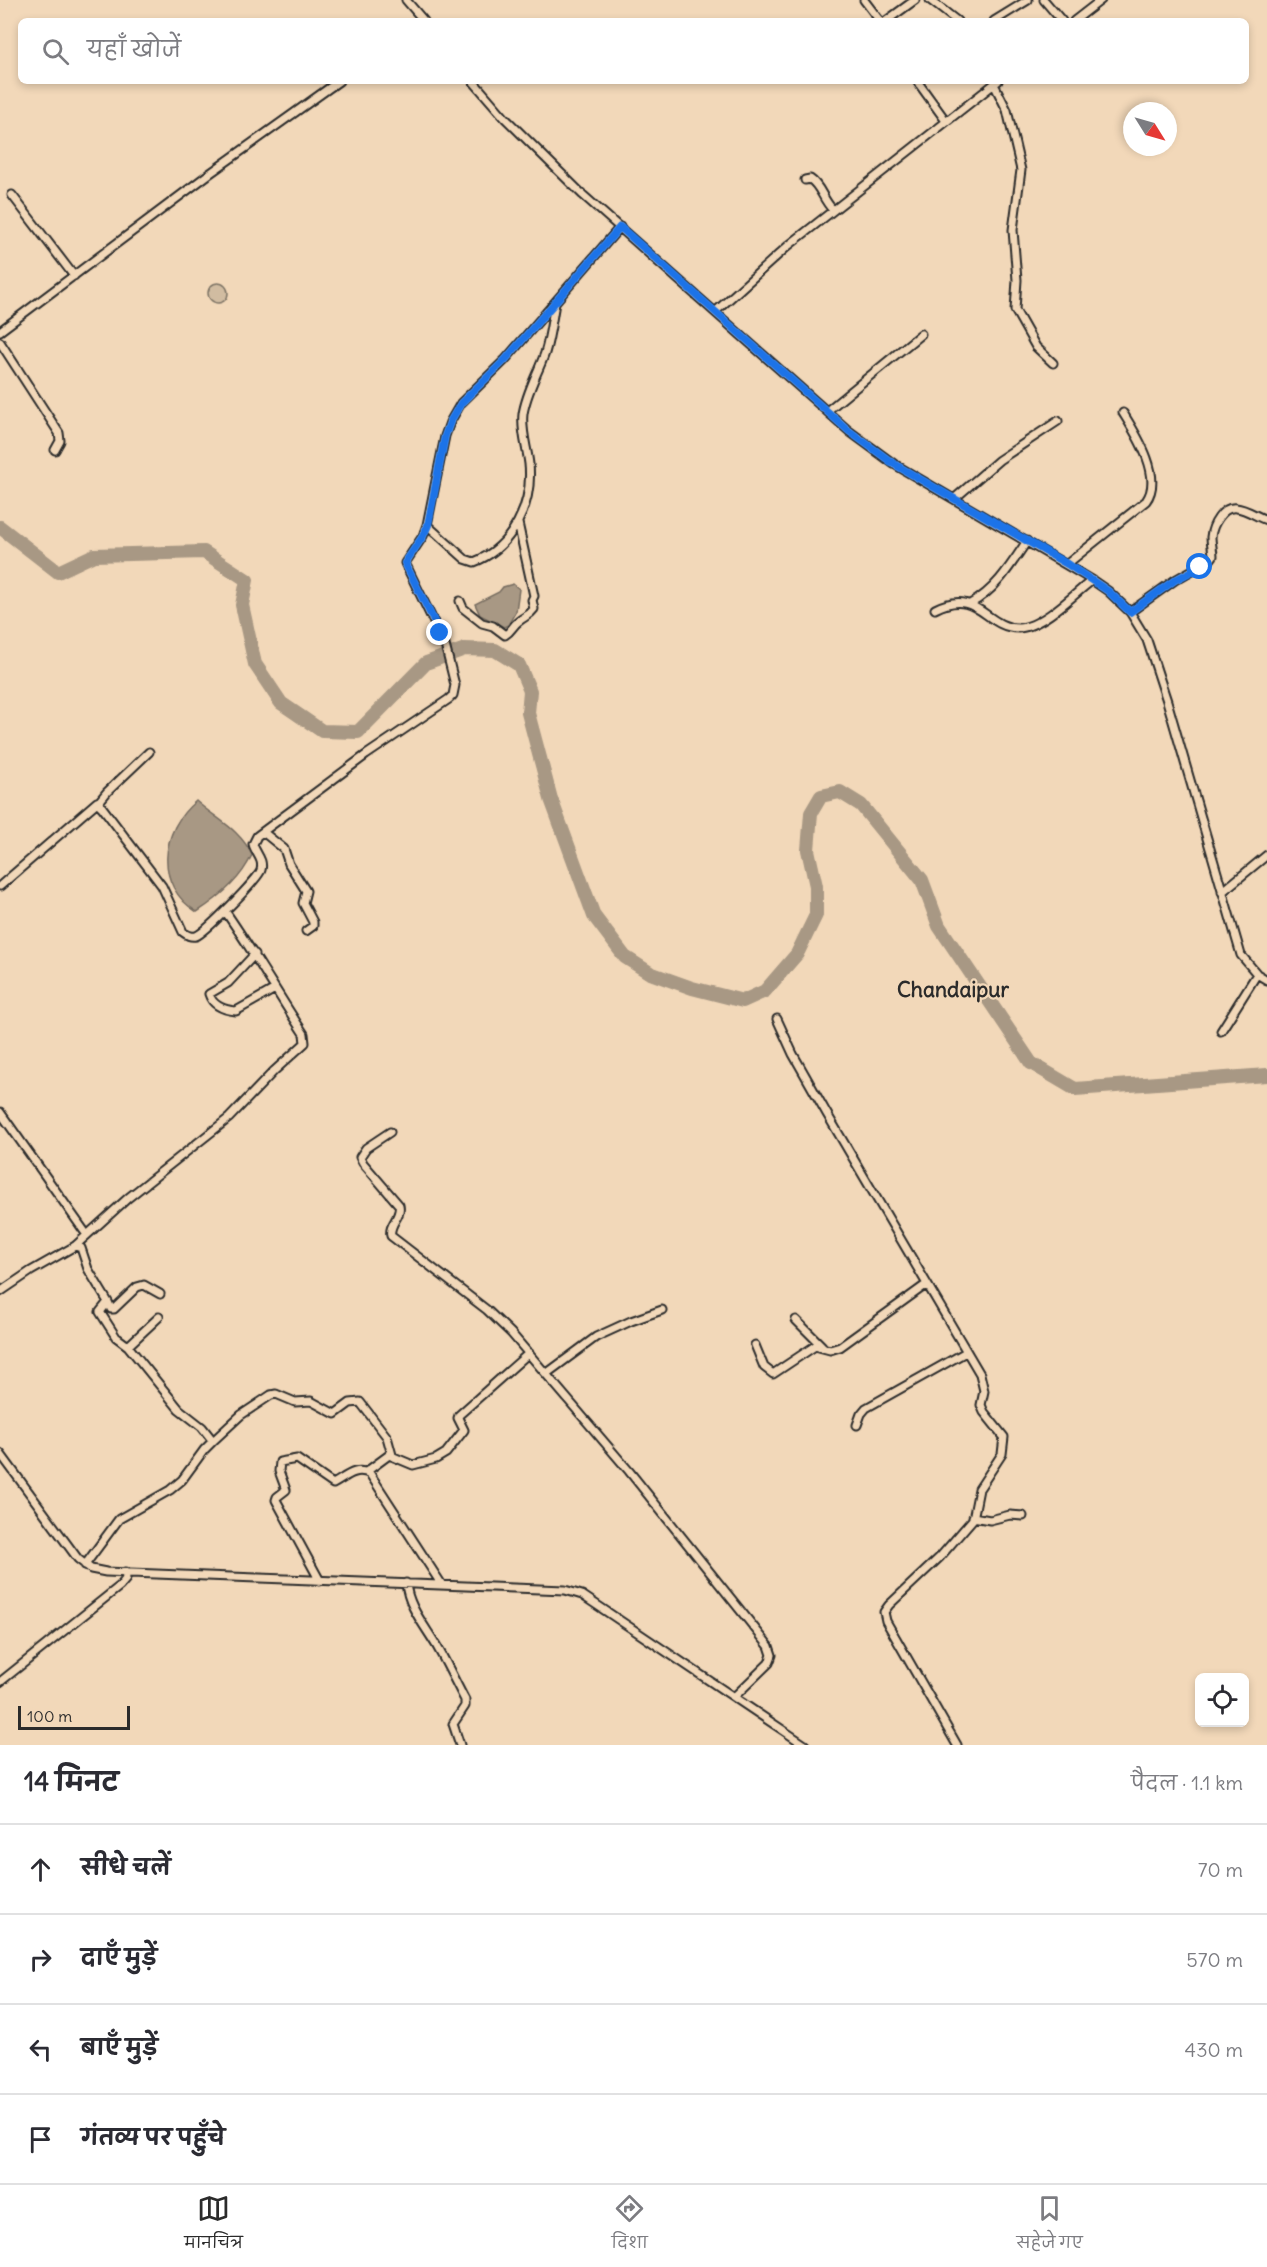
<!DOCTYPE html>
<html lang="hi">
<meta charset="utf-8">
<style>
:root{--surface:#fff;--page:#f2f2f3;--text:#2b2b33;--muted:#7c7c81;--line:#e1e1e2;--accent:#2b2b2b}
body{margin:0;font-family:Delius,"Playpen Sans Deva",sans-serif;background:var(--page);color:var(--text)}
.controls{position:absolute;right:18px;bottom:18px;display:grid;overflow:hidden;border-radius:9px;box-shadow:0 3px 9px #0003}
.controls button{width:54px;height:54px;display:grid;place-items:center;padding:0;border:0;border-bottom:2px solid var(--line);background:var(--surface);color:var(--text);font:30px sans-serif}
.compass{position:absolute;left:1123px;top:102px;width:54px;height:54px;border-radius:50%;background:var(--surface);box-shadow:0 3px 9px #0003;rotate:127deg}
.scale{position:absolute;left:18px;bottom:15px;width:112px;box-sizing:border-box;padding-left:6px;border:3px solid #2b2b2b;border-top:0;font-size:16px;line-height:21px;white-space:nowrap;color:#2b2b2b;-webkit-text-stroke:4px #f2d8b9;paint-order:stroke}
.stop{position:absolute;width:18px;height:18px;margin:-14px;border:4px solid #1a73e8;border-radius:50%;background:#fff}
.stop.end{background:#1a73e8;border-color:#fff;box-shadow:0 2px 6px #0008}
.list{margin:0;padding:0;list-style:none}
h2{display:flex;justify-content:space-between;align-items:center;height:78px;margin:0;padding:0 24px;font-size:26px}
h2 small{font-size:20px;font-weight:400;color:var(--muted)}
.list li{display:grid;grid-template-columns:39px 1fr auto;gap:18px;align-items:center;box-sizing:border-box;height:90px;padding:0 24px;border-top:2px solid var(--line)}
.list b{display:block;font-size:22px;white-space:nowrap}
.list em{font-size:20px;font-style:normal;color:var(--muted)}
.icon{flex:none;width:33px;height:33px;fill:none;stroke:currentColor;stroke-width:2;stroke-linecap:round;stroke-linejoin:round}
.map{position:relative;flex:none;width:1267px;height:1745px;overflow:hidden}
.search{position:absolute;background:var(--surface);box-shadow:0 3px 9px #0003;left:18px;right:18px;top:18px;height:66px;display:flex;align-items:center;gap:15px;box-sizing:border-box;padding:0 21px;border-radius:9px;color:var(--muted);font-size:22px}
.sheet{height:438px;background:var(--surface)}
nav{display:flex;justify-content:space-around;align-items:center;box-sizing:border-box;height:84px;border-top:2px solid var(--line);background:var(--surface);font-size:16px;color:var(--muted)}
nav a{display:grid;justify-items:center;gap:3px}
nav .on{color:var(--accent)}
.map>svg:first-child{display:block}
</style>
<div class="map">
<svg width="1267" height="1745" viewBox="0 0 1267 1745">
<rect width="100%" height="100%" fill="#f2d8b9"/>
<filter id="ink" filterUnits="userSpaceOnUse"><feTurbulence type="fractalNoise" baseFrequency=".0167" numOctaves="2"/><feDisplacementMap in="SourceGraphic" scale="12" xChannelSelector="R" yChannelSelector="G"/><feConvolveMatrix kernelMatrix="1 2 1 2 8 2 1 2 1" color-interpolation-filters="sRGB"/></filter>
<g filter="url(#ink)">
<path fill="#d1bca1" stroke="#7e7466" stroke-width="1.5" d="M208 293a10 10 0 1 1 20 0a10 10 0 1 1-20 0Z"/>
<path fill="#a89884" stroke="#766c60" stroke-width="1.5" d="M513 584 519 589 516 611 508 625 504 627 480 615 475 604 499 592 503 587Z
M196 801C216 819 240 829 252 855 241 879 219 898 197 912 154 886 160 830 196 801Z"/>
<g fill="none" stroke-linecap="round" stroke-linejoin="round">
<path stroke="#a89884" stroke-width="14" d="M0 527 58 572 94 555 204 552 247 580 242 605 255 664 281 703 322 731 358 732 426 663 465 649 495 650 519 665 530 691 528 713 551 799 594 916 625 957 650 973 692 988 743 1001 765 991 797 954 816 915V886L808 850 811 813 821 796 840 792 861 805 922 880 939 926 1031 1063 1075 1089 1267 1075"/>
<g stroke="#2b2b2b" stroke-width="11">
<path id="minor" d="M406 0 424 21
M864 0 880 21
M930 0 957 21
M1044 0 1062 21
M886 21 915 0
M994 21 1028 0
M1074 21 1101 0
M473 81 505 118 583 195 849 431 894 464 1092 580 1108 591 1130 612 1147 640 1167 701 1241 955 1257 974 1267 980
M917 81 946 121
M994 84 1007 110 1021 170 1013 230 1017 280 1015 310 1036 347 1053 363
M805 180 810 179C821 186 822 199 833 210
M12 195 74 276
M715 312 788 246 998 81
M0 331 209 174 339 81
M0 342 59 433 60 441 55 450
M827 411 921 334
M954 499 999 460 1058 421
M427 525 465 559 474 562C513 547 533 504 529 464 527 447 521 431 523 414 526 393 538 373 545 353 550 337 552 319 555 303
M1067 564 1146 501C1164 477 1136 434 1123 413
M460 601 463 608 482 623 493 626 505 635C512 631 512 626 519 621 525 616 529 616 534 609L532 600 534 596 518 523
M970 604C996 590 1011 565 1027 541
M935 609C978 587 985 628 1018 628 1041 628 1074 595 1092 580
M1130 612 1175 580 1210 560 1213 556C1213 550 1211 544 1211 537 1212 526 1222 506 1236 508 1247 509 1257 517 1267 520
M98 803 107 792 149 752
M263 832 284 849 289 864 306 891 303 903 313 922V926L306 931
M0 886 97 802 102 807 162 886 183 932C187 935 190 937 196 936 205 933 259 878 261 870 264 859 255 853 253 844L257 836 366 755 449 699 453 695 455 685 445 645 405 563 423 536 427 525 445 436 450 422 461 403 505 360 620 227
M1222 892 1267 855
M255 954 228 983 209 994C213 1007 225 1010 236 1011L275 989
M777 1019 793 1054 827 1114 980 1374 984 1391 981 1405 984 1412 1004 1437 1002 1454 979 1489 973 1519 940 1557 889 1605 884 1612 886 1621 957 1745
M1221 1031 1257 974
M0 1112 87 1235
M390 1132 366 1148 360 1157 363 1163 399 1205C402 1217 388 1224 391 1236L487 1310 511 1333 629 1471 769 1646 772 1655 769 1663 734 1697
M75 1246 81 1248 88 1269 108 1302 100 1312 116 1337 128 1346 179 1409 202 1427 213 1441 204 1450 182 1480 170 1490 119 1519 85 1565
M0 1292 31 1271 75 1246 128 1198 229 1118 274 1071 305 1043 304 1034C277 993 253 951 225 911
M108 1302 111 1309H114L137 1287 144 1285 160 1294
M796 1320 822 1346
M755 1345 764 1367 773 1374 815 1346 830 1350 840 1347 927 1284
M128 1346 159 1317
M546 1374 596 1337 631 1321 662 1310
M857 1425 861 1414 866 1408 966 1352
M213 1441 241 1415 271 1395 276 1394 295 1402 311 1401 335 1414 350 1403 360 1402 387 1437 392 1455
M0 1453 78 1559 91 1569 106 1572 565 1590 582 1595 805 1745
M366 1472 389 1455 413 1465 436 1459 446 1453 464 1430 458 1418 459 1415 529 1353
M973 1517 990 1520 1010 1515 1023 1516
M320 1581 276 1500 277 1497 286 1490 279 1471 280 1462 297 1459 333 1484C345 1478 355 1466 370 1474L442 1585
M406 1583C408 1608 427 1628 439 1650 448 1666 456 1683 465 1700V1706L453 1724 460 1745
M0 1682 120 1586 126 1579 125 1572"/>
</g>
<use href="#minor" stroke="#f2d8b9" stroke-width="7"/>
</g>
</g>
<g fill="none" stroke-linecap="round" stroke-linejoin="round" filter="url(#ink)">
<path stroke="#1a73e8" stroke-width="8" d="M440 633 405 563 423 536 428 525 445 436 450 422 461 403 505 360 620 227 849 431 894 464 1067 564 1108 591 1130 612 1175 580 1200 567"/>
</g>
<g text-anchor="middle" stroke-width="4.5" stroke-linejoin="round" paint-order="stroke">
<g font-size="21" font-weight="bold" fill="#2b2b2b" stroke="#f2d8b9">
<text x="953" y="997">Chandaipur</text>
</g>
</g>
</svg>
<div class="controls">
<button><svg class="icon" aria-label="locate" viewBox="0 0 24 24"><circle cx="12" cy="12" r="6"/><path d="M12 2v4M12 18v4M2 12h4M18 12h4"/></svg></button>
</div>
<svg class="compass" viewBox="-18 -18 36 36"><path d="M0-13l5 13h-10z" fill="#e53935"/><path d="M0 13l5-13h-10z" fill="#7c7c81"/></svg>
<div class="scale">100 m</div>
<div class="stop" style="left:1200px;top:567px"></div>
<div class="stop end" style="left:440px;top:633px"></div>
<div class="search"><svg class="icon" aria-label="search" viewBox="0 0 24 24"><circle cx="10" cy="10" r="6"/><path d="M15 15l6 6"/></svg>यहाँ खोजें</div>
</div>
<section class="sheet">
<h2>14 मिनट<small>पैदल · 1.1 km</small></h2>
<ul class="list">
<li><svg class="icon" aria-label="ahead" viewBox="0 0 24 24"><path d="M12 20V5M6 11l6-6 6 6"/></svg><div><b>सीधे चलें</b></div><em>70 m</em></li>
<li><svg class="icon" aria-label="right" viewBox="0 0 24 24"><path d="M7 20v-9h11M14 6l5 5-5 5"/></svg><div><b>दाएँ मुड़ें</b></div><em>570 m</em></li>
<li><svg class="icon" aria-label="left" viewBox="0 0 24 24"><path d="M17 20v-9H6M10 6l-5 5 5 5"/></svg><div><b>बाएँ मुड़ें</b></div><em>430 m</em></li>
<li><svg class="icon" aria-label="arrive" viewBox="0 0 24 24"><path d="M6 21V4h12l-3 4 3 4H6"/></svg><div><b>गंतव्य पर पहुँचे</b></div></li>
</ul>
</section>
<nav>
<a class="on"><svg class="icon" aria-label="map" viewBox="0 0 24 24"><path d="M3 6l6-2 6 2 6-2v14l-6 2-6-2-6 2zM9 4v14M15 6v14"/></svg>मानचित्र</a>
<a><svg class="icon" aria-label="directions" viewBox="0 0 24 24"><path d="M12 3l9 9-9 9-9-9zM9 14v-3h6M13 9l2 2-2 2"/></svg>दिशा</a>
<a><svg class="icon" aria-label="saved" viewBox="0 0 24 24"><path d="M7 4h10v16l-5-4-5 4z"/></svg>सहेजे गए</a>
</nav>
